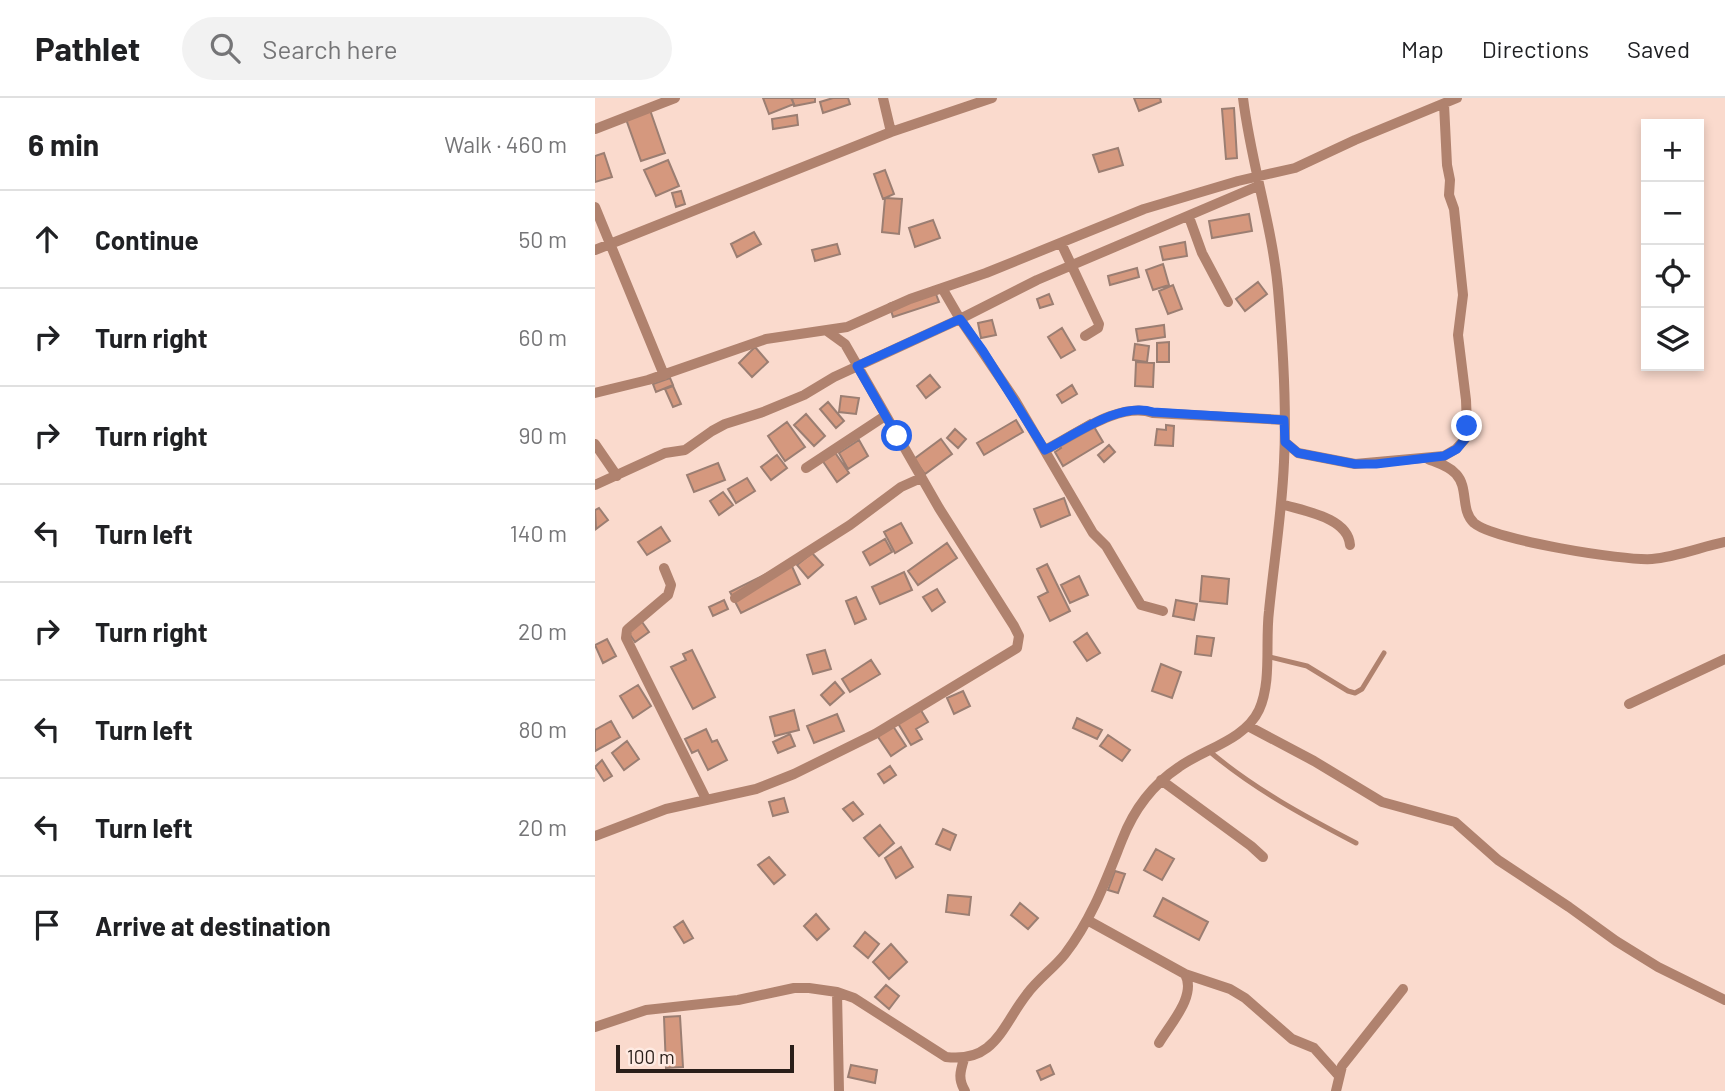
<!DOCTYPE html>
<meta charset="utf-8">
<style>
:root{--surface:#fff;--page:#f2f2f2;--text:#202124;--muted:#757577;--line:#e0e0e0}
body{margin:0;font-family:Barlow,sans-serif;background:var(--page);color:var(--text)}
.controls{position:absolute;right:21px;top:21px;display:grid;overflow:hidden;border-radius:0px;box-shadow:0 4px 10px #0003}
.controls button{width:63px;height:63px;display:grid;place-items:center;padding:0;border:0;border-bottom:2px solid var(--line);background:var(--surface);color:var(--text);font:35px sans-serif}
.scale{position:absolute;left:21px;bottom:18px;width:178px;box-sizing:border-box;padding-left:7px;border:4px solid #291e19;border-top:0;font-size:19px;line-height:24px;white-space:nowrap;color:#291e19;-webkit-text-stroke:5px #feeae2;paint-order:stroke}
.stop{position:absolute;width:21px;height:21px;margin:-16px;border:5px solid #2563eb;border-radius:50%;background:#fff}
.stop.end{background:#2563eb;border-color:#fff;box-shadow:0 2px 7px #0008}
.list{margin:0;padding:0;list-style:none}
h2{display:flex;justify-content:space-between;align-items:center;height:91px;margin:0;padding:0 28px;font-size:30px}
h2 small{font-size:23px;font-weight:400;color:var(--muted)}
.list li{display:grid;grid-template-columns:46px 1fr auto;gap:21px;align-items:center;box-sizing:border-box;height:98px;padding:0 28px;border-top:2px solid var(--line)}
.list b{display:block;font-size:26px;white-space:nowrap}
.list em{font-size:23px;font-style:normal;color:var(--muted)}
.icon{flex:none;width:38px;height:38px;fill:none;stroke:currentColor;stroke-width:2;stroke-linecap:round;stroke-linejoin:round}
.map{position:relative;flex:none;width:1130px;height:993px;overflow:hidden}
header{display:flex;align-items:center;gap:42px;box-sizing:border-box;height:98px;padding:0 35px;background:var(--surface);border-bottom:2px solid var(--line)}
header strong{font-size:33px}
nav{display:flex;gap:38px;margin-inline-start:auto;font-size:24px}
.search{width:490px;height:63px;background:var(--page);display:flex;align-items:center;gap:18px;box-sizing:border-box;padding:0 24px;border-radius:38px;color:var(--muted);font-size:26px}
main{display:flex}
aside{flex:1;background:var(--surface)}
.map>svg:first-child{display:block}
</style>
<header>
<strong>Pathlet</strong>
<div class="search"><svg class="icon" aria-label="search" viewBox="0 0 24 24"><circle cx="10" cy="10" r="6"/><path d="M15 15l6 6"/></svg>Search here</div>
<nav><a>Map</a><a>Directions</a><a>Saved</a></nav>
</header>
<main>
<aside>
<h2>6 min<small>Walk · 460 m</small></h2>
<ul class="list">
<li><svg class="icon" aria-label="ahead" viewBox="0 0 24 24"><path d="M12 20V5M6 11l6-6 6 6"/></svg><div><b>Continue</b></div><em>50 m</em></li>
<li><svg class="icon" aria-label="right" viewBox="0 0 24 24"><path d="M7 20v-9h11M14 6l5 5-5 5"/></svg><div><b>Turn right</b></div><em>60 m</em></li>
<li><svg class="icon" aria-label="right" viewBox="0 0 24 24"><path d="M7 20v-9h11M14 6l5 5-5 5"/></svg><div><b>Turn right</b></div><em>90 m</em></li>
<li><svg class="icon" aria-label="left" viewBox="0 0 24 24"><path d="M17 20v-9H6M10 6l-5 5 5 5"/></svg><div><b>Turn left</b></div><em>140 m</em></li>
<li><svg class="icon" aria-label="right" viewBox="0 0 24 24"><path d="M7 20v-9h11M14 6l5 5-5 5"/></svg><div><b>Turn right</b></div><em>20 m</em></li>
<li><svg class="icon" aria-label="left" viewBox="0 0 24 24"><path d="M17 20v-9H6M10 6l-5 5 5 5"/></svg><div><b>Turn left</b></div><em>80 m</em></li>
<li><svg class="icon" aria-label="left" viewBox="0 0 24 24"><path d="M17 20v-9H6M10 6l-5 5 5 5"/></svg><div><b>Turn left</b></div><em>20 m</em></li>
<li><svg class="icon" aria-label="arrive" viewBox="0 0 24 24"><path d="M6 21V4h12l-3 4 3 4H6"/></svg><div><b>Arrive at destination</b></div></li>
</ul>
</aside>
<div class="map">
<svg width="1130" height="993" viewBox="0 0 1130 993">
<rect width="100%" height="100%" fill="#fadacd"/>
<path fill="#d5987e" stroke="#9b7e72" stroke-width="2" d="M168 0H196L199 6 174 16Z
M197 0H220V4L199 8Z
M238 0H253L255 6 228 15 225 4Z
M539 0H565L566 4 544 13Z
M639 10 642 60 631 61 627 11Z
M55 12 70 55 46 63 31 21Z
M202 17 203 27 178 31 177 21Z
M523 50 528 67 504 74 498 57Z
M9 55 17 79 0 84V58Z
M73 62 84 88 61 98 49 72Z
M290 72 299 96 288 101 279 76Z
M86 93 90 106 81 109 77 95Z
M290 100 307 101 304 136 287 134Z
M654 116 657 133 617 140 614 123Z
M338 122 345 140 320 149 314 130Z
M159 134 166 146 142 159 136 146Z
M590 144 592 158 568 162 565 149Z
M242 146 245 156 220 163 217 152Z
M568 166 574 187 558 192 551 172Z
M542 170 544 179 515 187 513 178Z
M663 184 672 196 650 213 641 201Z
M578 187 587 211 573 216 564 193Z
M339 191 344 204 298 219 294 206Z
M454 196 458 206 445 210 442 201Z
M397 222 401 237 386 240 383 225Z
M569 227 570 239 543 243 541 231Z
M467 230 480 252 466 260 453 239Z
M574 244V264H562V245Z
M540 246 554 248 552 264 538 262Z
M160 249 173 264 157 279 144 265Z
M541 264 559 265 558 289 540 288Z
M335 277 345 289 331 300 322 288Z
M75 280 78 287 61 294 58 286Z
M477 287 482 296 467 305 462 297Z
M78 288 86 306 78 309 70 291Z
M246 298 264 300 261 316 244 314Z
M233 304 249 323 241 330 225 311Z
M211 316 230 338 219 348 199 327Z
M421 322 428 334 389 357 382 345Z
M495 322 508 344 468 368 460 354 466 350 461 342Z
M192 324 210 349 190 363 173 338Z
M571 327 579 328 578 348 560 347 562 331 571 332Z
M360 331 371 341 363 350 352 340Z
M346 341 357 356 330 376 319 361Z
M264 342 273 358 253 371 244 355Z
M514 347 520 354 509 364 503 357Z
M239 353 254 375 242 384 227 362Z
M182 357 192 370 176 382 166 369Z
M123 365 130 382 99 394 92 377Z
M152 380 160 393 141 405 133 391Z
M128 394 138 407 124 417 115 403Z
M469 400 475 417 446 429 439 411Z
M4 410 13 422 1 431 0 412Z
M306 425 317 445 300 455 289 434Z
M66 429 75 443 52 457 43 444Z
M290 441 297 454 275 467 268 454Z
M352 445 362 460 323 487 313 473Z
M217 455 228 467 213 480 202 467Z
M195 464 205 486 146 515 135 494Z
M452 466 475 513 455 523 443 499 453 494 442 471Z
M309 474 317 492 285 506 277 489Z
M484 478 493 497 475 505 466 487Z
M607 478 634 481 632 506 605 503Z
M342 491 350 504 337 513 328 499Z
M261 499 271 521 260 526 251 503Z
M129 502 133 511 118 518 114 509Z
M581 502 602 506 599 522 578 518Z
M45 521 54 534 40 544 31 531Z
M492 535 505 555 492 563 479 544Z
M602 538 619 540 616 558 600 556Z
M12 541 21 558 8 565 0 547Z
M97 552 120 599 98 611 76 569 91 562 88 556Z
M230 552 236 571 218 576 212 557Z
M276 562 285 576 255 594 247 581Z
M566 566 586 574 577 600 557 593Z
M240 584 249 595 235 607 226 597Z
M43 587 56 608 38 620 25 598Z
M368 593 375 608 359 616 352 600Z
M324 609 333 624 321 631 327 641 316 647 301 622Z
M199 612 204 632 180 638 175 619Z
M242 616 249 633 219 645 212 628Z
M482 620 507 632 502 641 478 630Z
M16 623 25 639 0 653V632Z
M296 625 311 648 296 658 281 636Z
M111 631 117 644 122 642 132 662 113 672 103 652 97 655 90 641Z
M195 636 200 648 183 655 178 644Z
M513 637 535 652 527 663 505 648Z
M32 643 44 661 29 672 17 655Z
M7 662 17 678 9 683 0 669Z
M295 668 301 677 289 685 283 676Z
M189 700 193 714 178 718 174 704Z
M258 704 268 716 258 723 248 711Z
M285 727 299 745 284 758 269 740Z
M348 731 361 737 355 752 341 746Z
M306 749 318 769 301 780 290 760Z
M561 751 579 761 567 782 549 772Z
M174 759 190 777 179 786 163 767Z
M520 773 530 776 523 795 513 792Z
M353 797 376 799 374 817 351 814Z
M568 800 613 824 604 842 559 818Z
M425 805 443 820 433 831 416 817Z
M221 816 234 831 222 842 209 828Z
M88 823 98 840 89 845 79 829Z
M270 834 284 846 273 860 259 848Z
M296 846 312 864 294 881 278 864Z
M291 887 304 898 294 911 280 899Z
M85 918 88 969 71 970 69 919Z
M256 967 282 972 280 985 253 979Z
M455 967 459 976 446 982 442 973Z"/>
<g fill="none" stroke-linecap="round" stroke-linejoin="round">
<path stroke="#b0826e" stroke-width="5" d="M671 558 712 568 753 593 760 595 767 591 789 555
M614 653C659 691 709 718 761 745"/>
<path stroke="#b0826e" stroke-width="10" d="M288 0 296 34
M0 31 80 0
M0 109 69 277
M594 119 607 155 633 204
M466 145 504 226 503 230 490 238
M0 152 296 34 397 0
M347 190 365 221 420 302 498 435 511 448 546 507 568 513
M0 295 53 282 171 241 252 229 315 201 391 175 549 111 643 83 700 70 760 42 862 0
M690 344 703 355 760 366 849 358 861 351 870 341 872 328 871 302 863 237 868 197 859 111 854 97 855 82 852 67 849 6
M0 346 22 378
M450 352C480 337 525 303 558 315L689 322
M833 361C843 365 854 368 861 376 874 390 865 412 879 425 899 442 1028 463 1057 461 1081 459 1106 449 1130 444
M211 370 290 318
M0 387 70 355 90 352 117 333 130 326 168 314 209 297 239 279 365 221 442 182 663 88
M686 406C708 413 753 419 755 447
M69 470 76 487 73 497 34 530 32 532 31 540 111 701
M140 500 255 427 306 389 326 380
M1034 606 1130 561
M653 628 719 663 787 704 860 724 903 762 974 809 1021 843 1063 869 1130 902
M566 682 656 748 668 759
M0 738 71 711 161 691 199 676 280 636 422 550 424 538 419 528 344 410 250 246 232 233
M494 823 590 876C602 898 575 926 564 945
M590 876 635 891 650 900 697 941 719 950 744 978
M242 894 244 993
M0 929 51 912 143 902 199 890H214L242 894 259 900 351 959C400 965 407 928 432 896 443 881 459 870 470 856 497 821 511 782 527 742 539 711 557 687 584 669 609 651 650 642 664 612 677 583 670 545 674 513 679 463 687 414 689 364 692 307 688 248 683 191 677 127 656 65 648 0
M369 961C365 974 363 981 370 993
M741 993 747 968 808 891"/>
</g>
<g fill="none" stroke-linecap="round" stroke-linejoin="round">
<path stroke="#2563eb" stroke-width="9" d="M302 338 262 268 365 221 388 253 450 352C480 337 525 303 558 314L689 322 690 344 703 355 760 366H781L849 358 862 351 870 341 872 328"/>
</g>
</svg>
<div class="controls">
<button>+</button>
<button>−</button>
<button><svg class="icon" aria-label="locate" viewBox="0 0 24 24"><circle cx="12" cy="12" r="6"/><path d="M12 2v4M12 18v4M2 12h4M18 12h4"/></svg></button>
<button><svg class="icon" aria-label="layers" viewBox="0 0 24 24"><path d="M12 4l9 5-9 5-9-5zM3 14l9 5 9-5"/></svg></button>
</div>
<div class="scale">100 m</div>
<div class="stop" style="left:302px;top:338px"></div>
<div class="stop end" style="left:872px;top:328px"></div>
</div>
</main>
